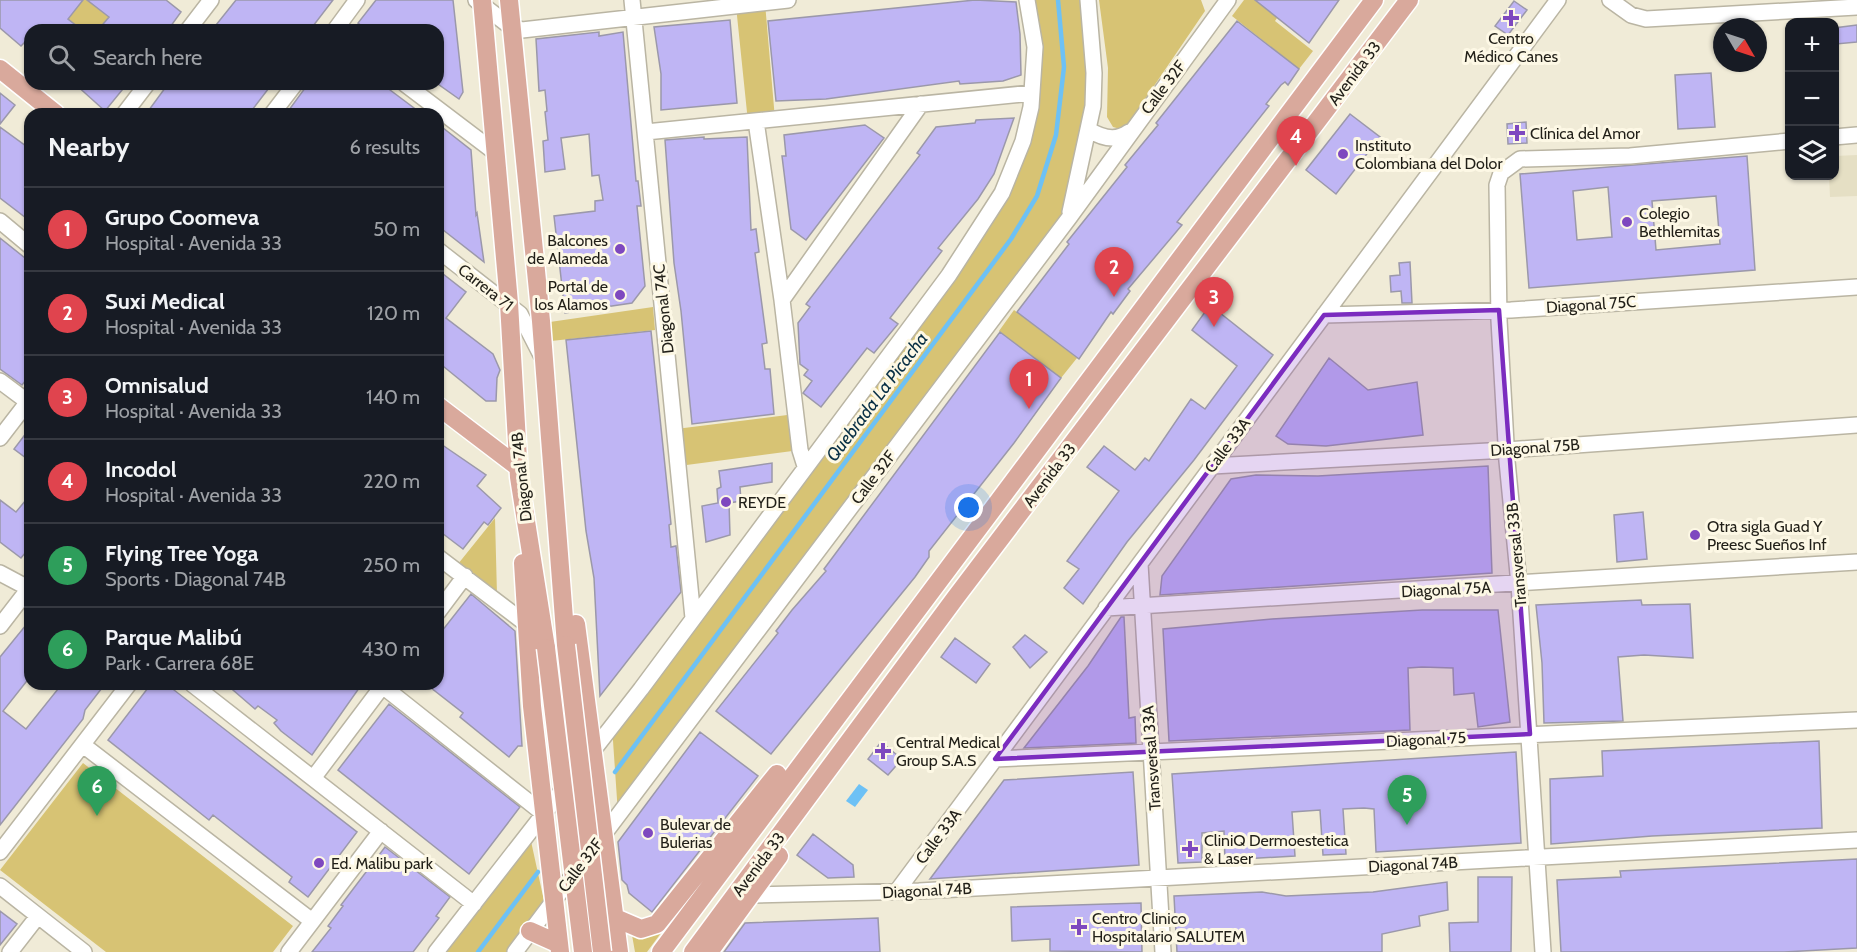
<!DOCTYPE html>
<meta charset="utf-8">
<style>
:root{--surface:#171b24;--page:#20242c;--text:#f1f3f6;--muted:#9ea1a6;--line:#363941;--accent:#bda6dd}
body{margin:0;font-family:Cabin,sans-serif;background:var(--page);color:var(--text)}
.controls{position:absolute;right:18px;top:18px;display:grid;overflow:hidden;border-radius:12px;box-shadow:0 2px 4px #0004}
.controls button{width:54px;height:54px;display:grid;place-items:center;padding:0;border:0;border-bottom:2px solid var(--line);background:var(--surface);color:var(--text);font:30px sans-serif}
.compass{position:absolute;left:1713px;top:18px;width:54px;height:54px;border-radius:50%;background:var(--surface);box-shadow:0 2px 4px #0004;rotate:129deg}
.you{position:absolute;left:969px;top:508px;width:21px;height:21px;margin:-15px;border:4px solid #fff;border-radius:50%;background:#1a73e8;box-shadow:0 0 0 9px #1a73e833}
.badge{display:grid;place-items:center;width:39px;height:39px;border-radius:50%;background:var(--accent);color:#fff;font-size:20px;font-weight:700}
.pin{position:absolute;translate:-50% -50px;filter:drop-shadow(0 2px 3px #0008)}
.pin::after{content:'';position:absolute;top:32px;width:21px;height:18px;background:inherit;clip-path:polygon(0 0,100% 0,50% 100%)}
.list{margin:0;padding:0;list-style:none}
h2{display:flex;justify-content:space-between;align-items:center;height:78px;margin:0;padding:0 24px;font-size:26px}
h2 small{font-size:20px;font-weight:400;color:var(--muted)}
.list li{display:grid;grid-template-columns:39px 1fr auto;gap:18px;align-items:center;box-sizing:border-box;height:84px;padding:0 24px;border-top:2px solid var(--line)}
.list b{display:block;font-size:22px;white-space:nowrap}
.list p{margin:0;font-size:20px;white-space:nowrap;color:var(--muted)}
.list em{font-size:20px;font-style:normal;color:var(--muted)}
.icon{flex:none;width:33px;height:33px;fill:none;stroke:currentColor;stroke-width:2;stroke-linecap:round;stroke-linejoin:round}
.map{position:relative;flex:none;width:1857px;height:952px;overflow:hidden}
.search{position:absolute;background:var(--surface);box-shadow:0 2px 4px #0004;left:24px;top:24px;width:420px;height:66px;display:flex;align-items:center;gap:15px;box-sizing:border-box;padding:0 21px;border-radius:18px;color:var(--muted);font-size:22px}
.panel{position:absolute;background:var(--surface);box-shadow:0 2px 4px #0004;left:24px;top:108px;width:420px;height:582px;border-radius:18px}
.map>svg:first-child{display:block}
</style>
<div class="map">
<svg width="1857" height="952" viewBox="0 0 1857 952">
<rect width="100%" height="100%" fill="#f0ebd7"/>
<path fill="#e5dfc4" d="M1857 155V196L1830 197 1829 176H1834L1835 156Z"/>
<path fill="#d7c374" d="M83 0H87L109 17 98 30H82L68 19Z
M1027 0H1088L1094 73 1069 218 618 814 612 726 1002 193 1031 107Z
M1099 0H1201L1205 11 1124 130 1113 127 1107 117 1108 68Z
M1244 0H1255L1277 18 1275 21 1313 51 1299 69 1232 16Z
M765 3 775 119 748 122 736 6Z
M653 307 655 330 551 341 543 323Z
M1014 310 1077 358 1061 378 999 331Z
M795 414 800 450 679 466 676 429Z
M495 518 497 595 458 564Z
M83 763 293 926 273 952H106L0 870Z
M529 832 546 910 515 952H436Z
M661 933 647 952H635L632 935 646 937Z"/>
<path fill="#6dc1f5" d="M859 784 868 790 855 807 846 801Z"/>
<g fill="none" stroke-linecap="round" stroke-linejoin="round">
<path stroke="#6dc1f5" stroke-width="4.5" d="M615 772 1011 239 1037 196 1056 135 1064 67 1058 0
M478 952 538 872"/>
</g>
<path fill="#bfb5f4" stroke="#9b98aa" stroke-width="1.5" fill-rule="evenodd" d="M0 0H83L68 19 82 30H30V47L25 42 21 46 0 28Z
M87 0H166L181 12 168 30H98L109 17Z
M236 0H333L310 30H212Z
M376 0H453L463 92 459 99 438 84V30H367L358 23Z
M975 0 1016 2 1020 34 1021 75 1003 81 960 84 959 81 826 99 776 101 768 21Z
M1255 0H1339L1309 43Z
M1514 1 1527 10 1508 35 1495 26Z
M730 20 737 103 661 110V74L654 27Z
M1237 21 1299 69 1288 85 1285 82 1281 85 1266 104 1269 106 1177 222 1182 225 1128 289 1130 291 1113 314 1111 312 1079 359 1017 312 1069 244 1067 242 1127 167 1125 165 1158 125 1156 123Z
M1857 25V42L1836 44 1834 28Z
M599 32V36L623 32 636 181H638L641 206H637L645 286 632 303 565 313 554 216 595 211V201L603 200 599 175 592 176 589 134 561 138 565 169 545 172 543 141 548 140 545 112 547 111 545 90 539 91 536 39Z
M1711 73 1715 127 1678 129 1675 75Z
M75 84H127L105 111Z
M168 84H272L249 114H146Z
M308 84H382L422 114H286Z
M0 93 15 105 0 124Z
M1350 114 1380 137 1336 194 1306 170Z
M1014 118 994 174 978 199 938 248 942 251 890 318 898 324 874 353 867 348 821 407 803 393 812 381 804 375 808 370 800 364 798 323 810 307 806 304 920 155 917 153 936 127 975 123 976 120Z
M1526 122 1527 143 1508 144 1507 124Z
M438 124 471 150 476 215 477 213 484 262 438 226Z
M865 125 884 138 806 240 791 229 782 156H786L784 135Z
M0 127 30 149V221L0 198Z
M704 137V139L747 137 751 230 756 229 759 252 755 253 767 343 762 344 765 369H770L774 414 692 424 681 311 674 263 665 140Z
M1747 156 1755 270 1529 288 1520 174ZM1608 187 1612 237 1577 240 1573 191ZM1716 196 1720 244 1656 250 1652 201Z
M0 238 30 262V375L22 385 0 369Z
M1410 262 1412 303H1402L1401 291 1391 292 1390 276 1400 275 1399 263Z
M438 270 466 292 446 318 493 354 500 370 497 378 496 401H486L438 362Z
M1210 305 1273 355 1194 460 1127 542 1083 604 1064 588 1079 569 1067 561 1119 491 1087 467 1104 446 1135 470 1145 458 1149 461 1191 399 1205 409 1237 366 1192 330Z
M651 331 671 524 669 525 671 547 676 546 681 592 600 696 594 578 586 531 566 340Z
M1000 332 1061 378 1014 443 929 551V557L915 577 771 754 716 711 778 633 776 631 792 610 826 571 824 569Z
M1329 358 1368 390 1417 382 1423 435 1326 446 1288 444 1276 436Z
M30 428V461L14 449Z
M438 442 486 475 477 486 501 508 488 525 484 522 463 549 438 530Z
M772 463V482L740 487 741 501 729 503 730 535 706 542 702 506 718 503 717 489 721 487 719 471Z
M1488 466 1492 573 1160 595 1162 576 1231 479 1256 475 1318 476Z
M30 495V547L21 558 0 542V500L16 512Z
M1643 512 1647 559 1617 562 1614 515Z
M471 594 515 631 522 746H518L509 757 460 717 463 713 426 684H438V636Z
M1641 600 1642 605 1690 604 1693 658 1644 655 1618 657 1623 721 1544 723 1542 663 1536 605Z
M1422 610H1498L1510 722 1478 727 1474 693 1454 695 1453 668 1422 667 1408 668 1410 730 1169 741 1163 629 1272 619Z
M1121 617H1124L1129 718 1135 717 1136 743 1024 748 1088 666Z
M30 620V677L3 711 26 729 62 684H105L85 710 83 719 0 825V657Z
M1025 635 1047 652 1030 668 1013 647Z
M955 638 990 664 976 683 941 657Z
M151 684H179L174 690 357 832 308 897 289 882 292 877 232 830 213 815 209 820 108 740Z
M226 684H362L312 755 281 731 274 723 277 720 258 706 255 709Z
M389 704 520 807 469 874 338 770Z
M700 732 758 776 652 912 629 893 627 885 622 880 618 842Z
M1819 741 1822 828 1652 836 1551 844 1550 779 1603 776 1602 751Z
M881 742 902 759 888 775 868 759Z
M1516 752 1521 843 1376 852 1374 809 1364 808 1343 809 1346 854 1323 855 1320 810 1292 812 1295 856 1225 860 1224 831 1202 833V862L1178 863 1172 774Z
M1133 772 1139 865 930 879 1004 780Z
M813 834 853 865 854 877 828 878 797 855Z
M385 847 450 897 436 916 439 918 413 952H312L331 928 328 926 343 906 341 905Z
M1857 859V948L1784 952H1561L1557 880 1621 877 1620 871Z
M1478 877H1512L1511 952H1450L1449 923 1478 922Z
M1447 882 1448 910 1419 916 1420 926 1382 934V952H1177L1174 896 1262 892 1286 896 1373 892Z
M1141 903 1142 952 1050 951V939L1012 941 1011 907Z
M0 911 17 924 0 945Z
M878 918 880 952H724L745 923Z"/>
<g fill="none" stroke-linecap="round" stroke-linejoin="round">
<g stroke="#bab5a3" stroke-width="18">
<path id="minor" d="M476 0 511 27 522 30 788 0
M632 0 693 618
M1610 0 1631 15 1646 19 1857 7
M188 30 211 0
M335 30 357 0
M405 84 496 153
M124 114 147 84
M272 114 295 84
M756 121 782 300 800 450 805 466
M1089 130C1102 138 1116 142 1129 132
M646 132 1032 93
M1834 137 1857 135
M1070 212 1093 106 1094 73 1088 0
M0 221 30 246
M438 250 520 314 541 355
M782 300 921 104
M1324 315 1511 310 1857 287
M0 381 28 402
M0 438 30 399
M1212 466 1507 450 1857 425
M438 557 525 623
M1140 564 1163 952
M0 573 30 589
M1106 608 1857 562
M438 612 465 576
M0 626 30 587
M192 684 474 904
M380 684 544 814
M83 745 312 921
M995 759 1857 720
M314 777 384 684
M0 852 129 684
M0 886 84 952
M897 891 1558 0
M752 895 919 891 1857 840
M10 952 38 916
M289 952 381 831
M436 952 641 689 949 275 1002 193 1023 141 1031 107 1035 47 1027 0
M515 952 1069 218 1228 0
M1543 952 1519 584 1507 461 1499 320 1497 185 1501 173 1520 159 1630 156 1790 141"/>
</g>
<g stroke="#fff" stroke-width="21">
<path id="major" d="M482 0 509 303 519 477 546 648
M509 0 541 321 566 645
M0 69 56 114
M438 406 518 467
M523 563 532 706 560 952
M576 624 619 952
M613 917 641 929 657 924 777 774
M530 931 559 944
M661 952 1374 0
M693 952 956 597 1409 0
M709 952 779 856"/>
</g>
<use href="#minor" stroke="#fff" stroke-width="15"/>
<use href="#major" stroke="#d9a99c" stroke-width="18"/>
<g stroke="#fff" stroke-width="21" stroke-linecap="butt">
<path id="major-bridge" d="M566 645 602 952
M546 648 583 952"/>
</g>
<use href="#major-bridge" stroke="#d9a99c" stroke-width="18"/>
</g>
<path fill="#7b2cbf" fill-opacity="0.2" stroke="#7b2cbf" stroke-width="4.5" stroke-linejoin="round" d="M1499 310 1530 734 995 759 1324 315Z"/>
<g fill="#7e48bf" stroke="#fdf8e5" stroke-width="2">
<path d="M1508 9h6v6h6v6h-6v6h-6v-6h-6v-6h6z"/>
<path d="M1514 124h6v6h6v6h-6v6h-6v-6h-6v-6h6z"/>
<circle cx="1343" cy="154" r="6"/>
<circle cx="1627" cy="222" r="6"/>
<circle cx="620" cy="249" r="6"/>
<circle cx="620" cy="295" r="6"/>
<circle cx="726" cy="502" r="6"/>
<circle cx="1695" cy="535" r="6"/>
<path d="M880 742h6v6h6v6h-6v6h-6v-6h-6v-6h6z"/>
<circle cx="648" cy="833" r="6"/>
<path d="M1187 840h6v6h6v6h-6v6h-6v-6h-6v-6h6z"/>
<circle cx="319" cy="863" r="6"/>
<path d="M1076 918h6v6h6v6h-6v6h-6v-6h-6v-6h6z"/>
</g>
<g text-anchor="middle" stroke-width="6" stroke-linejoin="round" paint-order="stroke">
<g font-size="16" fill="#211f18" stroke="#fdf8e5" text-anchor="start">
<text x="1511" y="44" text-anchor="middle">Centro<tspan x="1511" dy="18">Médico Canes</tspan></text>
<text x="1530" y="139">Clínica del Amor</text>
<text x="1355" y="151">Instituto<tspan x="1355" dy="18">Colombiana del Dolor</tspan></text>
<text x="1639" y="219">Colegio<tspan x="1639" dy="18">Bethlemitas</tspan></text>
<text x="608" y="246" text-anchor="end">Balcones<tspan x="608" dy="18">de Alameda</tspan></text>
<text x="608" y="292" text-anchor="end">Portal de<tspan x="608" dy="18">los Alamos</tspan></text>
<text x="738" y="508">REYDE</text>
<text x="1707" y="532">Otra sigla Guad Y<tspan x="1707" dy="18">Preesc Sueños Inf</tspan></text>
<text x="896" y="748">Central Medical<tspan x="896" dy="18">Group S.A.S</tspan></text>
<text x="660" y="830">Bulevar de<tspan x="660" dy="18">Bulerias</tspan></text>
<text x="1204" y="846">CliniQ Dermoestetica<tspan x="1204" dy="18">&amp; Laser</tspan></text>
<text x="331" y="869">Ed. Malibu park</text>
<text x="1092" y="924">Centro Clinico<tspan x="1092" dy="18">Hospitalario SALUTEM</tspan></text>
</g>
<g font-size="16" fill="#211f18" stroke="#fdf8e5">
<text transform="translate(1354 73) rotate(-53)" y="6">Avenida 33</text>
<text transform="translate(1163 87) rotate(-53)" y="6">Calle 32F</text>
<text transform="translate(486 287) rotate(38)" y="6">Carrera 71</text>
<text transform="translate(1591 304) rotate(-4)" y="6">Diagonal 75C</text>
<text transform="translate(663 309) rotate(-96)" y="6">Diagonal 74C</text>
<text transform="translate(1227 445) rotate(-53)" y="6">Calle 33A</text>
<text transform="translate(1535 447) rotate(-4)" y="6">Diagonal 75B</text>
<text transform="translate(1049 475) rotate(-53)" y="6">Avenida 33</text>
<text transform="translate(521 477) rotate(-96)" y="6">Diagonal 74B</text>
<text transform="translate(873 477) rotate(-53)" y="6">Calle 32F</text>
<text transform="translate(1516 555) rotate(-95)" y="6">Transversal 33B</text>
<text transform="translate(1446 589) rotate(-3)" y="6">Diagonal 75A</text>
<text transform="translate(1426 739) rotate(-3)" y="6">Diagonal 75</text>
<text transform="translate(1151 758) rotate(-94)" y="6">Transversal 33A</text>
<text transform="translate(938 836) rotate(-53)" y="6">Calle 33A</text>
<text transform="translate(758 864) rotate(-53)" y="6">Avenida 33</text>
<text transform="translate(1413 864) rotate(-3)" y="6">Diagonal 74B</text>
<text transform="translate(580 865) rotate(-53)" y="6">Calle 32F</text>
<text transform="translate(927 890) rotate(-3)" y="6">Diagonal 74B</text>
</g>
<g font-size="18" font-style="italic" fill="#093045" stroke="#fdf8e5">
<text transform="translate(877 397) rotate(-53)" y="6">Quebrada La Picacha</text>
</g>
</g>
</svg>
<div class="controls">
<button>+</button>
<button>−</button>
<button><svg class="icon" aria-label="layers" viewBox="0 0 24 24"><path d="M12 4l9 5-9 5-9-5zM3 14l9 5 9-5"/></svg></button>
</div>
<svg class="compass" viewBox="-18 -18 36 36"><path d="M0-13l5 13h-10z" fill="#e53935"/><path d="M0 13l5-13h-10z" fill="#9ea1a6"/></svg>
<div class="you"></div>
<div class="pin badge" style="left:1029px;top:409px;background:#e0444e">1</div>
<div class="pin badge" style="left:1114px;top:297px;background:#e0444e">2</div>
<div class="pin badge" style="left:1214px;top:327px;background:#e0444e">3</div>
<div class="pin badge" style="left:1296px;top:166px;background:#e0444e">4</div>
<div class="pin badge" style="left:1407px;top:825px;background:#2e9e5b">5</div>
<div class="pin badge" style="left:97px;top:816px;background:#2e9e5b">6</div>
<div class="search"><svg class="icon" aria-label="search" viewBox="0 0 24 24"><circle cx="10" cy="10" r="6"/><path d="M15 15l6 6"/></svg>Search here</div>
<section class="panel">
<h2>Nearby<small>6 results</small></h2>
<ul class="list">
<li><span class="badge" style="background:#e0444e">1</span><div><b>Grupo Coomeva</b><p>Hospital · Avenida 33</p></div><em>50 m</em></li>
<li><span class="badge" style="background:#e0444e">2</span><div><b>Suxi Medical</b><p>Hospital · Avenida 33</p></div><em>120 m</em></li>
<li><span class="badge" style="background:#e0444e">3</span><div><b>Omnisalud</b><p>Hospital · Avenida 33</p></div><em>140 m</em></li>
<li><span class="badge" style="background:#e0444e">4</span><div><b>Incodol</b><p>Hospital · Avenida 33</p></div><em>220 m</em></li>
<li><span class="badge" style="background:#2e9e5b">5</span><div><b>Flying Tree Yoga</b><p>Sports · Diagonal 74B</p></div><em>250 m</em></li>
<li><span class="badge" style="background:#2e9e5b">6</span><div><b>Parque Malibú</b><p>Park · Carrera 68E</p></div><em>430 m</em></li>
</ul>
</section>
</div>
